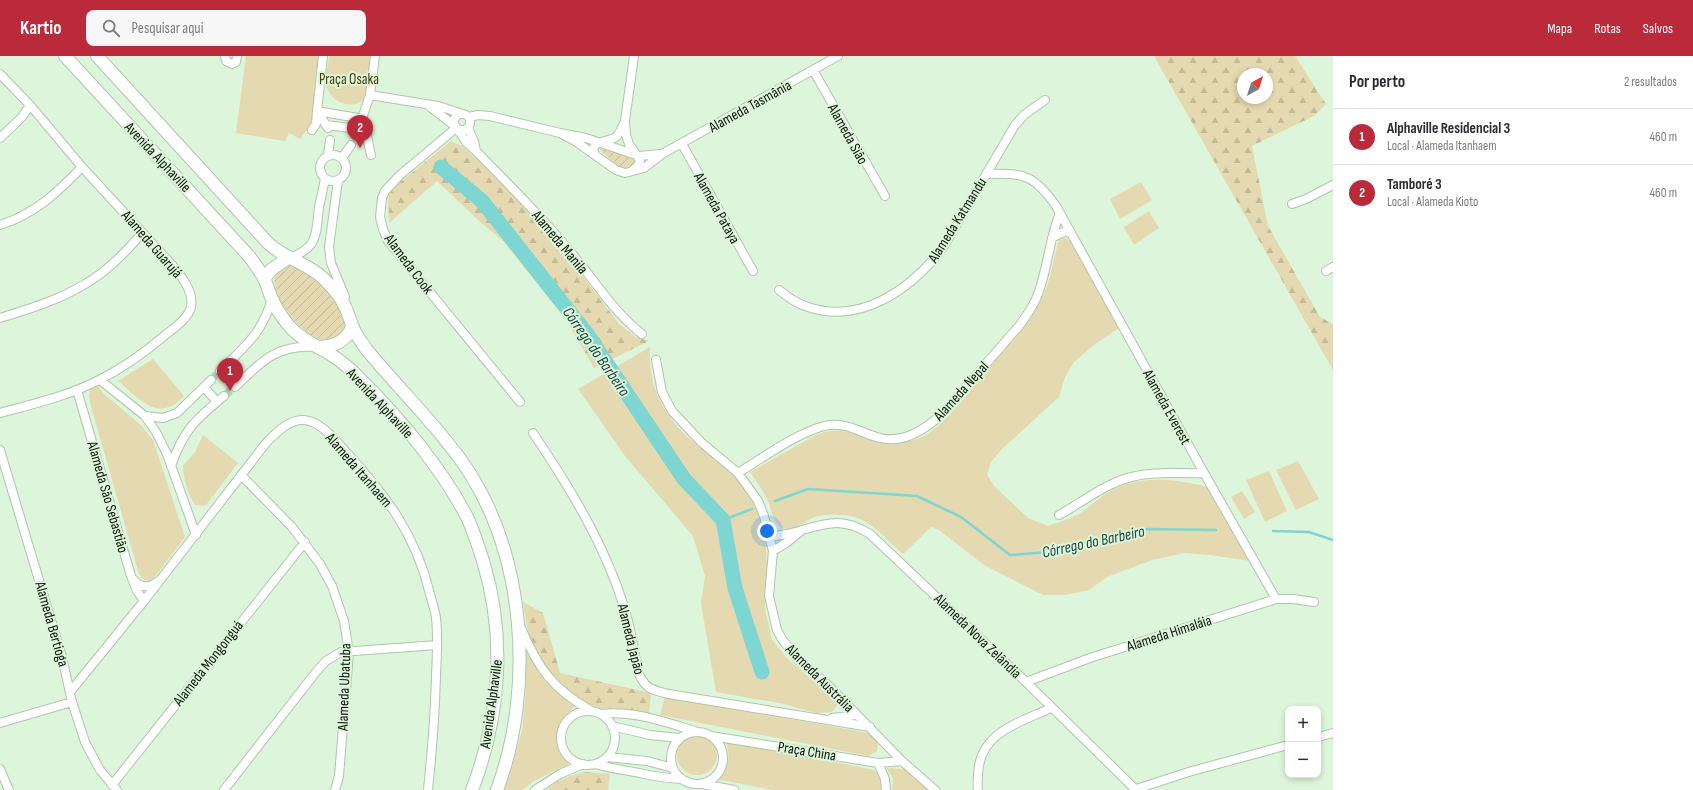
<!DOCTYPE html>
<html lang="pt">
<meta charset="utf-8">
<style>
:root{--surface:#fff;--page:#f7f7f7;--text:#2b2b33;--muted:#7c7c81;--line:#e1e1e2;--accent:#bb2a3a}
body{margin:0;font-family:"Sofia Sans Condensed",sans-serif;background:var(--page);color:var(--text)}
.controls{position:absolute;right:12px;bottom:12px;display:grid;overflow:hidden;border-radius:8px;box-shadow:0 2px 6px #0003}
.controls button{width:36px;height:36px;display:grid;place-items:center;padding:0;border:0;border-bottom:1px solid var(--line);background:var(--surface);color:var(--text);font:20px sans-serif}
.compass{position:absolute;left:1237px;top:12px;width:36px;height:36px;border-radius:50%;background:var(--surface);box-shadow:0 2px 6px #0003;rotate:39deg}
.you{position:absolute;left:767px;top:475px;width:14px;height:14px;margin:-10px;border:3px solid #fff;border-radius:50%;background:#1a73e8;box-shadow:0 0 0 6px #1a73e833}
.badge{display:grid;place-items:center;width:26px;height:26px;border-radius:50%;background:var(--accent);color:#fff;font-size:13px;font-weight:700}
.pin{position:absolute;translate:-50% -33px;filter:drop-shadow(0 1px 2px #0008)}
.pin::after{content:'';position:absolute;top:21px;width:14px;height:12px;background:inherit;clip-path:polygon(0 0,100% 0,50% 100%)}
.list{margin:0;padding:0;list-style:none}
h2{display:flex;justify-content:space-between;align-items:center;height:52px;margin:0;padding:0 16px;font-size:17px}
h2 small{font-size:13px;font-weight:400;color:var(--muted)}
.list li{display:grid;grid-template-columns:26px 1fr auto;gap:12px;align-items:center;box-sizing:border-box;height:56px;padding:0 16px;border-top:1px solid var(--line)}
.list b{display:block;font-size:15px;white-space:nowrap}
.list p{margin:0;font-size:13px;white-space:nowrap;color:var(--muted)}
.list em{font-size:13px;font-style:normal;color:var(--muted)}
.icon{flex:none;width:22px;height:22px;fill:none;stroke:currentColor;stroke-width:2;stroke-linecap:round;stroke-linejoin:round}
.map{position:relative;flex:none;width:1333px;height:734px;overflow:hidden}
header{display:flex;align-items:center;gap:24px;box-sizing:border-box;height:56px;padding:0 20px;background:var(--accent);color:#fff}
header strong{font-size:19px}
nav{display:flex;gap:22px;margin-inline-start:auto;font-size:14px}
.search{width:280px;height:36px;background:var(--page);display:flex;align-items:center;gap:10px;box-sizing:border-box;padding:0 14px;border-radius:8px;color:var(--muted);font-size:15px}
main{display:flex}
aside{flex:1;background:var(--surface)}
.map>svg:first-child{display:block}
</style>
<header>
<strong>Kartio</strong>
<div class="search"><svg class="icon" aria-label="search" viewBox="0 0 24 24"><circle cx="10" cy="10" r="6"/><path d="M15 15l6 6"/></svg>Pesquisar aqui</div>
<nav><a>Mapa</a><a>Rotas</a><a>Salvos</a></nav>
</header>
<main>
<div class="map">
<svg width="1333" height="734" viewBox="0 0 1333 734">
<defs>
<pattern id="forest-firs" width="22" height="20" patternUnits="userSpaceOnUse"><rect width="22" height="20" fill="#e5d9b1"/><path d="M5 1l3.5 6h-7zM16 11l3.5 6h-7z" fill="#c3ba97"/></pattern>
<pattern id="garden-furrows" width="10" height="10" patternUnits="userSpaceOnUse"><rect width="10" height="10" fill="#e5d9b1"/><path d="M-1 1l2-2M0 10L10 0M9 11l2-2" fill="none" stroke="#c3ba97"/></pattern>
</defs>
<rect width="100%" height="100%" fill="#ddf5da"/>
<path fill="url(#forest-firs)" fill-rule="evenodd" d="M1154 0H1295L1326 48 1314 60 1252 90 1268 170 1320 261 1333 268V314ZM1243 18H1267V42H1243Z
M451 85 462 90 496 121 547 173 619 268 636 281 649 285 594 312 565 262 504 186 477 163 437 125 389 167 388 136Z
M523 546 543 557 560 617 651 637 649 659 616 653 598 652 578 642 562 630 537 600 529 582Z
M585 716 610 718 608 734H547C559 723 570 720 585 716Z"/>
<path fill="#e5d9b1" d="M246 0H321L312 68 300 83 289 77 285 85 236 77Z
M330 0H373C371 9 369 33 366 40 356 57 330 46 327 31 324 21 328 9 330 0Z
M1141 126 1152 144 1120 163 1110 143Z
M1149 155 1159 172 1134 189 1124 171Z
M1062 181 1068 183 1073 188 1119 272 1095 288 1074 306 1065 321 1059 341 1002 393 991 406 987 419 995 431 1028 462 1048 470C1058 466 1072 463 1082 456 1093 448 1102 439 1114 433 1143 419 1177 423 1207 431L1250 505 1210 499 1184 497 1152 504 1107 521 1089 534 1065 539H1043L984 509 939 474 931 471 903 498C890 487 876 470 860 463 850 458 828 458 818 460 805 463 791 481 779 470 772 464 771 451 767 442 762 433 756 425 750 416L814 380C851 364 865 391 902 386 912 385 924 382 932 375 952 359 971 334 987 314 1007 291 1029 270 1042 242 1051 224 1053 203 1059 184Z
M650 291C647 331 665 363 696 388 715 402 741 422 752 443 762 463 767 488 767 511 767 524 765 537 765 550 765 557 768 564 769 571 770 575 770 579 772 583 787 607 813 623 834 641L838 648 832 656 816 657 779 647 716 636 701 547 705 520 693 480 625 400 578 333Z
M153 303 184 340C158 368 140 343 118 325Z
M98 330 104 338 141 369 153 384 185 481 155 521 150 525 144 524 139 518 90 347 89 339 91 333Z
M203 379 238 407 207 448 205 450 195 449C188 438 183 422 183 410L195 396Z
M1298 405 1319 443 1296 454 1276 414Z
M1269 415 1287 455 1265 466 1246 424Z
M1242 435 1255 456 1244 463 1231 441Z
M522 582 539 616 557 636 574 650 558 675 560 698 571 707 534 725 522 734H504L507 727 522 675 526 633Z
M665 641 869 677 878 688 877 695 869 700 660 659Z
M677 699a20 20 0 1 1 40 0a20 20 0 1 1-40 0Z
M725 684 874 714C881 719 881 726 881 734H773L716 723C730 714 731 699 725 684Z
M886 712 905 713 928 734H892L893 722Z"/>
<path fill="url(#garden-furrows)" d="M598 92 607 93 636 104V108L626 112 618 110Z
M288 209C307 210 332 235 340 251 343 256 344 263 346 268L341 281C337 282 333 285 329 285 309 288 269 241 275 221 277 215 284 212 288 209Z"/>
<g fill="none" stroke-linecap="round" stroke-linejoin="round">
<path stroke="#7dd6d1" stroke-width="2.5" d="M775 445 808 433 917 440 961 461 1010 499 1062 495 1148 473 1216 474
M723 464 752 453
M1273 475 1309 476 1333 484"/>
<path stroke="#7dd6d1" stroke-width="15" d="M441 111 482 145 587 278 684 423 723 464 735 532 762 616"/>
<path stroke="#bed4bb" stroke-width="8" stroke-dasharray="8 4" stroke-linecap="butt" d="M211 324 220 315
M224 340 235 331"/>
<g stroke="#afc6ac" stroke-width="10">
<path id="street" d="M225 0 226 5 232 8 236 6 237 0
M323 0 317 55 328 72
M813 14 885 140
M0 18 30 49 82 111 173 210C182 221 194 236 191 251 188 263 174 272 164 280 144 297 123 312 99 324 68 340 33 348 0 357
M370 39 438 50 460 57
M429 50 455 70
M454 66a8 8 0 1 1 16 0a8 8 0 1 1-16 0Z
M469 61 478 59 490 60 560 77 586 82 639 100 661 98
M326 69 358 73
M456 72 400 119 385 135 382 142 380 161 383 173 388 185 520 346
M468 72 474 85 476 95
M312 74 316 68 317 55 358 62C367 68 368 88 371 99
M458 74 466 86 476 95C511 131 547 166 578 205 599 231 616 258 642 278
M560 77 575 85 616 114 625 117 644 112 662 98 838 0
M356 80 370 39 375 0
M0 82 22 61 30 49
M682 88 753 215
M320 112a13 13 0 1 1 26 0a13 13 0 1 1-26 0Z
M328 99 330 84
M595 99 593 93 596 88C613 81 616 87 624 67
M342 102 351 89
M632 115 639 108 640 104 629 88 626 79 625 65 634 0
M987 118C1023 117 1034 118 1056 150L1204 417 1276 543
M338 124 329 191 331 207 345 241
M1292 148 1306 143 1333 129
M0 169C35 158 58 136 82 111
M1052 182 1061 177 1069 175
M288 202C318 193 316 179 319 151 321 142 323 133 325 123
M1326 215 1333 211
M779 234C788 241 797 248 808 251 862 269 913 232 944 190L1015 69 1024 59 1045 44
M0 262C29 253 59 244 85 228 107 216 126 196 142 177
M656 304 662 336 672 355 701 386 738 417 758 445 764 460 773 495 769 540 777 574 782 583 798 604 828 629 902 705 935 734
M226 309 240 326
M220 315C244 291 263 277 272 242
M100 324 145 360 156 376 167 398 196 479
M204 331 217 346
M235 331C261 306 275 289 314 291
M77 334 131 520 137 535 144 545
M145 360 163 362 177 357 211 324
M533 377C569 430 605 489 624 551 631 572 634 595 638 616 645 633 652 634 669 638L870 671
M0 394 62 601 72 646 85 686 100 714 117 734
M171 410C184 373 195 364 224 340
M738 417C764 401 795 378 824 370 845 365 861 377 880 382 904 388 926 373 943 357L1019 270C1026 260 1034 250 1038 238 1048 212 1049 183 1060 157
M241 419 292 471 320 508 332 530 344 565 349 596 339 720 335 734
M1059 459C1083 446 1108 425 1136 420 1157 415 1182 418 1204 417
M769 481C780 479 792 478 802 474 830 466 844 462 870 478L1026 626 1136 734
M773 495 786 487 801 475
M133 523C140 532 148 532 157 526
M521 572C538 612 553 634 592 655
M1026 626 1090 602 1276 543H1293L1314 546
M70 636 144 545 266 387C276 377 289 363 304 364 321 365 336 385 347 397 387 441 416 479 430 538 432 546 435 554 436 562 438 580 437 600 436 619 435 658 432 696 428 734
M561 682a27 27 0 1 1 54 0a27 27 0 1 1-54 0Z
M601 658C632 654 665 666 695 675
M832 662 857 659
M0 667 72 646
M612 670 650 679 679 682
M671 702a26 26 0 1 1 52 0a26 26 0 1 1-52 0Z
M711 680 878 707 902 705
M1318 681 1333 677
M607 701 647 705 673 712
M878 707 885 723 886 734
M595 708C611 713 627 714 644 718 657 721 668 722 682 723
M0 713 9 734
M702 728 734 734
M112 729 305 486
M1136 733 1192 715 1288 689
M224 734 316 616 326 605 341 596 437 589
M535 734 560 718 583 708
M978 734C977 729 978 724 978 719 979 676 1019 667 1051 652"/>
</g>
<g stroke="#afc6ac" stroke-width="14">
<path id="secondary" d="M65 0 248 199C254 206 259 214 264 222 267 229 269 236 272 243 277 254 284 265 293 274 304 285 317 290 330 298 341 305 352 314 361 324 400 362 442 413 467 461 474 476 479 492 484 508 506 583 500 661 472 734
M97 0 268 187C285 203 308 207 324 223 331 230 338 237 342 245 347 253 349 261 352 269 355 278 362 287 367 294 398 332 434 366 463 407 526 498 535 632 497 734
M264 223 272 213 288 202
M317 291C333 291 346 286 352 271"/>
</g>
<use href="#street" stroke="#fff" stroke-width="8"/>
<use href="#secondary" stroke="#fff" stroke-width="12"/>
</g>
<g text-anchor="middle" stroke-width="4" stroke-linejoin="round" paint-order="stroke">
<g font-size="15" fill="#493c06" stroke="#ddf5da">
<text x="349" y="28">Praça Osaka</text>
</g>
<g font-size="15" fill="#0d160c" stroke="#ddf5da">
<text transform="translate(750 50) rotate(-29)" y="5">Alameda Tasmânia</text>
<text transform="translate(848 78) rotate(61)" y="5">Alameda Sião</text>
<text transform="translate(158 101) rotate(47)" y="5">Avenida Alphaville</text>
<text transform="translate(717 152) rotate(61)" y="5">Alameda Pataya</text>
<text transform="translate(957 164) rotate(-58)" y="5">Alameda Katmandu</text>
<text transform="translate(560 186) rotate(50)" y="5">Alameda Manila</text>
<text transform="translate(152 188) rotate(49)" y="5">Alameda Guarujá</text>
<text transform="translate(409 208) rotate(53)" y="5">Alameda Cook</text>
<text transform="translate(961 335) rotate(-48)" y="5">Alameda Nepal</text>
<text transform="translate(380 347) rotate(47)" y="5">Avenida Alphaville</text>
<text transform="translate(1167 351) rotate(61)" y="5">Alameda Everest</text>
<text transform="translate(359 414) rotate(49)" y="5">Alameda Itanhaem</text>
<text transform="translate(108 441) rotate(74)" y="5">Alameda São Sebastião</text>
<text transform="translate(52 568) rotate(74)" y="5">Alameda Bertioga</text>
<text transform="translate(1169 577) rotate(-18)" y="5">Alameda Himaláia</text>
<text transform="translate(978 580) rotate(44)" y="5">Alameda Nova Zelândia</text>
<text transform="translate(631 583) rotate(76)" y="5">Alameda Japão</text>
<text transform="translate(208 607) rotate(-52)" y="5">Alameda Mongonguá</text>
<text transform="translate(820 622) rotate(45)" y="5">Alameda Austrália</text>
<text transform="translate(344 631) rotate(-88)" y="5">Alameda Ubatuba</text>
<text transform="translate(491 648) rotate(-82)" y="5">Avenida Alphaville</text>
<text transform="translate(807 695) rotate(9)" y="5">Praça China</text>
</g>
<g font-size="16" font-style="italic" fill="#1c4643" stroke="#ddf5da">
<text transform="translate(597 295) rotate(55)" y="6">Córrego do Barbeiro</text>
<text transform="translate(1093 485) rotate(-12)" y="6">Córrego do Barbeiro</text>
</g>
</g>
</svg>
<div class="controls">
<button>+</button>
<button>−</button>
</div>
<svg class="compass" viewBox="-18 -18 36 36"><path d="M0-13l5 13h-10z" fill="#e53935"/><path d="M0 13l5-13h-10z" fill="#7c7c81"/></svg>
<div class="you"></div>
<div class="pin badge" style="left:230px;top:335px">1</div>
<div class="pin badge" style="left:360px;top:92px">2</div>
</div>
<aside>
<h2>Por perto<small>2 resultados</small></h2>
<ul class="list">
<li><span class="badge">1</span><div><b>Alphaville Residencial 3</b><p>Local · Alameda Itanhaem</p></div><em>460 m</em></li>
<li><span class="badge">2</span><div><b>Tamboré 3</b><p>Local · Alameda Kioto</p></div><em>460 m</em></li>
</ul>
</aside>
</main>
